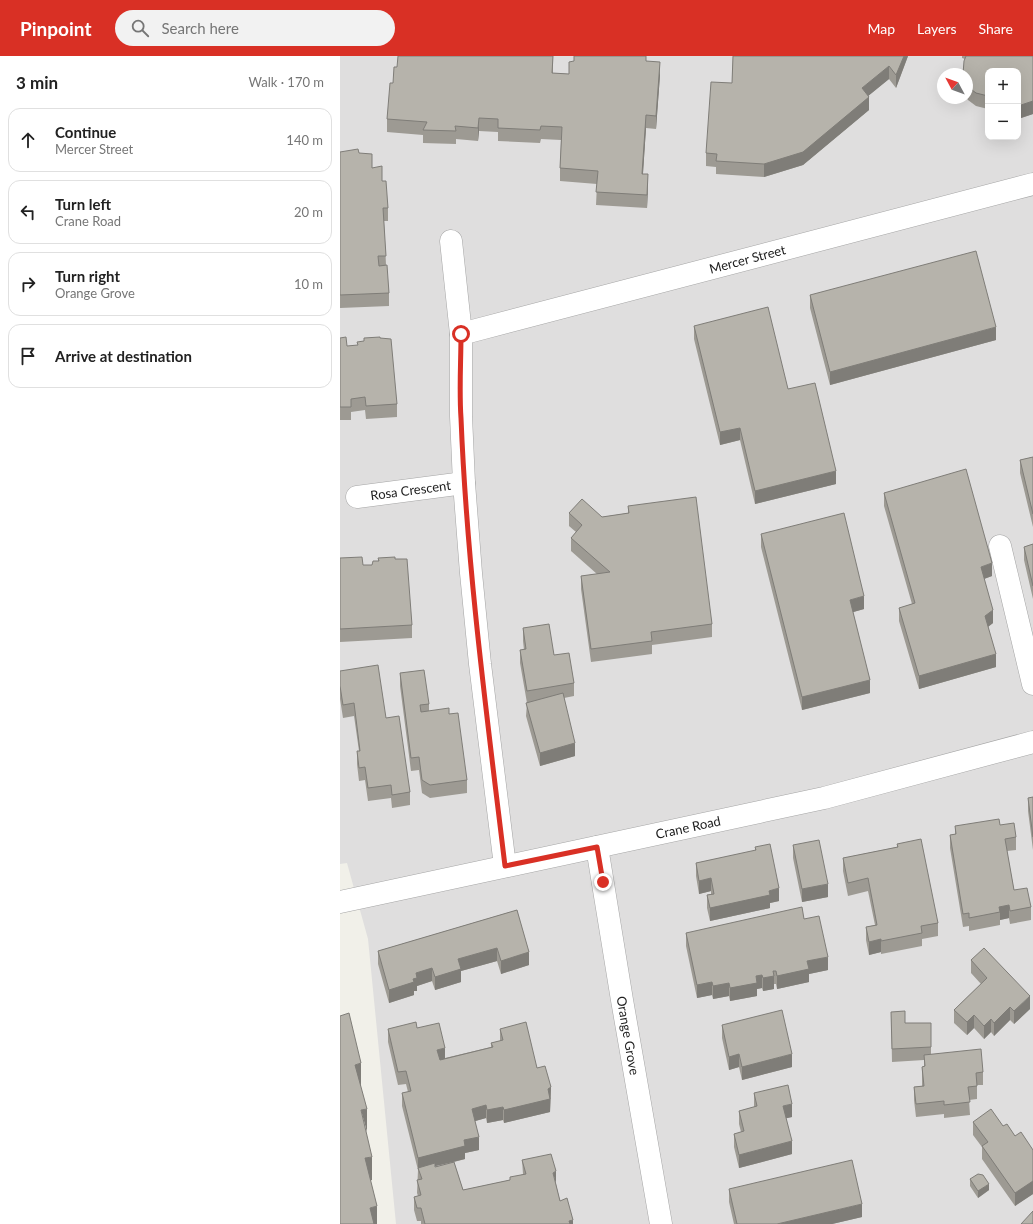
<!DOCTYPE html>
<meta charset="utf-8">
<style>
:root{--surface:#fff;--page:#f2f2f2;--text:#222;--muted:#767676;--line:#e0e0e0;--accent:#d93025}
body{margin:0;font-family:Lato,sans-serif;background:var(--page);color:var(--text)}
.controls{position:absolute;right:12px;top:12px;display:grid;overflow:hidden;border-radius:8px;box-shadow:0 4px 16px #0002}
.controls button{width:36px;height:36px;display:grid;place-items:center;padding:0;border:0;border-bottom:1px solid var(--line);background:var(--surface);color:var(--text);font:20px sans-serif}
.compass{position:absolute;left:597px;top:12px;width:36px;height:36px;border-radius:50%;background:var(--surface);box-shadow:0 4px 16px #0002;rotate:311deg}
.stop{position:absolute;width:12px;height:12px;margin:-9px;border:3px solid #d93025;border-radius:50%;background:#fff}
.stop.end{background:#d93025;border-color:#fff;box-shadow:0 1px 4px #0008}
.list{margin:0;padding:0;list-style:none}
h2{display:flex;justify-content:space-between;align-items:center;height:52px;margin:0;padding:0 16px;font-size:17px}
h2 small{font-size:13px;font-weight:400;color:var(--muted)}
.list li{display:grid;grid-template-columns:26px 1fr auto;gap:12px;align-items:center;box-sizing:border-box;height:64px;margin:0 8px 8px;padding:0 8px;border:1px solid var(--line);border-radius:12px}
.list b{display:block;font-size:15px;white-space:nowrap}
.list p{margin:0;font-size:13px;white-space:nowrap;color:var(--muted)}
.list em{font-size:13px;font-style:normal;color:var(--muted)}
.icon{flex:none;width:22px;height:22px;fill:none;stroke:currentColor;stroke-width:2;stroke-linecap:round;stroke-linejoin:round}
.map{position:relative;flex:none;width:693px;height:1168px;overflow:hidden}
header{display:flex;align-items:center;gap:24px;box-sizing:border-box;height:56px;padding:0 20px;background:var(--accent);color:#fff}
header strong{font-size:19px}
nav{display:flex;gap:22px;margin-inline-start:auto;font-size:14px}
.search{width:280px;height:36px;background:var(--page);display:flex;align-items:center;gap:10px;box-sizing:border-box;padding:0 14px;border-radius:22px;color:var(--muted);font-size:15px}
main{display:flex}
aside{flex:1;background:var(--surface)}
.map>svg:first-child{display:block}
</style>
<header>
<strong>Pinpoint</strong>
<div class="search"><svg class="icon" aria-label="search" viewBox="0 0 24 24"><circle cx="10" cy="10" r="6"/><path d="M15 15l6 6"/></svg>Search here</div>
<nav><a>Map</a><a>Layers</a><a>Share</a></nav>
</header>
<main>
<aside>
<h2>3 min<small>Walk · 170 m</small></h2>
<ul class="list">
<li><svg class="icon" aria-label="ahead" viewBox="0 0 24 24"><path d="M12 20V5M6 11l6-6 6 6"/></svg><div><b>Continue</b><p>Mercer Street</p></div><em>140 m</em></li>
<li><svg class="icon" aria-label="left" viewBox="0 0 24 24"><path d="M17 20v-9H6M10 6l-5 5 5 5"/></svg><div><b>Turn left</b><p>Crane Road</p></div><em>20 m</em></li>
<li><svg class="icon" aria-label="right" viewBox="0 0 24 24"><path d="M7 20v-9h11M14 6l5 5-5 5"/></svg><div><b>Turn right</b><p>Orange Grove</p></div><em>10 m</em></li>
<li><svg class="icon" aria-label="arrive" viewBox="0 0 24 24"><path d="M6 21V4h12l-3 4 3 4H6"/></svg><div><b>Arrive at destination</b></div></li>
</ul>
</aside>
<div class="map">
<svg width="693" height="1168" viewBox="0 0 693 1168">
<rect width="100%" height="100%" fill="#f1f0e9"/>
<path fill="#dfdede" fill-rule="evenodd" d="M0 0H693V1168H56L28 883 7 807 0 808ZM648 15H678V81H648ZM603 18H627V42H603Z"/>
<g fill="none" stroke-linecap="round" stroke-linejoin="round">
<g stroke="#a5a5a5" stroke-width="23">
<g id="minor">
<path d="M111 185 121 278V360L124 427 131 517 140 608 165 810"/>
<path id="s1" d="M121 278 693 128"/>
<path id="s2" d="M17 441 124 427"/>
<path d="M660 490 693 628"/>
<path id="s3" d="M257 791 282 944 321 1168"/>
<path id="s4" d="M0 846 484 742 693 686"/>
</g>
</g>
<use href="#minor" stroke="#fff" stroke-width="22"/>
</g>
<path fill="#9d9a93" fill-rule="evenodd" d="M213 0V17L229 18 306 5 320 19 316 73 306 72 303 118 308 131 307 152 256 149 257 128 220 125V112L221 84 201 83 200 87 158 85V76L139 75 138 85 116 83V88L83 87V79L47 76V63L53 27 57 11Z
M393 0H568L556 32 549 23 528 40 529 54 463 109 424 121 376 118V111L366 110V97L392 27Z
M622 0H693V58L678 63V15H648V53L636 50 628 44 627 42V18L625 3 622 2Z
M0 96 19 97 32 112 42 125 48 152V165H44L46 209 49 237V250L0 252Z
M470 239 656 284 490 329 470 252Z
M354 270 448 333 496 428 415 448 400 384 380 389 354 283Z
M0 282 57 348V361L26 363 25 354 11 356V364H0Z
M693 401V471L680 417V404Z
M544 437 652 520 644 523 653 567 648 571 656 611 579 633 559 565V552L572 548 544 450Z
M288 450 372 568V581L312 589V598L251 606 241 533V520L257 518 231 495V482L236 476 229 470V457L262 461 288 457Z
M421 478 524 553 513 556 530 637 462 654 421 491Z
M693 488V543L684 504V491Z
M0 502 23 509H32L38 505V502L72 569V582L0 586Z
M183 572 214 599 234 627V640L224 642 235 700 200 710 186 660 187 647 180 607V594H184L183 585Z
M0 615 46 662 70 736V749L52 752 51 742 28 745 25 724 19 725 17 708V695H19L14 660 3 662 0 643Z
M60 617 89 648V655L109 658 127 724V737L90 742 82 737 79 714 71 715 60 630Z
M693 741V794L688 755V742Z
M660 769 676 781V794L667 795 674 834 691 851V864L670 868 669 862 660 864V869L629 875V870L623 871 610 792V779L615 778V770Z
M557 788 598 867V880L582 883V890L541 898V896L529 899 526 884V871L535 869 528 835 508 840 503 815V802L557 791Z
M453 789 488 841 462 846 453 802Z
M415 791 439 845 430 847V852L370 865 367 852V839L371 838V835L359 838 356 820V807L415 795Z
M177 854 189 909 161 918 157 905 121 915V926L95 934 92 925 77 930V935H74V939L49 947 38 908V895Z
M464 863 488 914 469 918V926L437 933 436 928H434V933L423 935 422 932 417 933V940L390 945 389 940 373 943 372 939 357 942 346 890V877Z
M631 904 690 953 674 968 670 964 654 980 651 976 644 983 634 972 627 979 614 967V954L641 928 631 917Z
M551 956 565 967H591V998L643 1016V1029H637V1043L629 1044 630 1059 604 1062V1058L576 1061 574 1044V1031L582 1030V1011L584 1010V1004L552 1006Z
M382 969 452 1011 402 1024 399 1011 389 1014 382 982Z
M48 973 105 1002 151 991V987L160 985V973L197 1012 211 1031 210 1056 164 1067 163 1064 147 1067 146 1062 135 1065 139 1094 125 1097V1103L114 1106 123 1134 170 1124 183 1118 182 1104 216 1128 220 1145 233 1168H81V1165H77L74 1154V1141L78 1140 77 1137 78 1114 62 1050V1037L68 1036 66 1028 58 1029 48 986ZM114 1106 95 1111V1110Z
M414 1037 452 1061 446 1062 452 1098 399 1112 394 1091V1078L401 1076 399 1068V1055L414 1051Z
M633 1066 663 1070 693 1094V1138L675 1150 642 1103V1091L633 1079Z
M630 1123 649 1134 638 1142 630 1130Z
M389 1133 522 1161 492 1168H394L389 1146Z"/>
<path fill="#7f7d78" d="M564 0H568L556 32V19Z
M320 6V19L316 73V60Z
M549 10V23L522 45V32Z
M529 41V54L463 109 424 121V108Z
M693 45V58L678 63V50Z
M306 59V72L302 131V118Z
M139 62V75L138 85V72Z
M308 118V131L307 152V139Z
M656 271V284L490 329V316Z
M400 372V384L380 389V376Z
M496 415V428L415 448V435Z
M652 507V520L641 524V511Z
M524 540V553L510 557V544Z
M653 554V567L645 573V560Z
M656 598V611L579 633V620Z
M530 624V637L462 654V641Z
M235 687V700L200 710V697Z
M371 822V835L359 838V825Z
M488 828V841L462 846V833Z
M439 832V845L430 847V852L370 865V852L429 835Z
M669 849V862L660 864V856L659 851Z
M541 883V896L529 899V886Z
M157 892V905L121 915V926L95 934V921L118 903Z
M189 896V909L161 918V905Z
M488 901V914L469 918V926L437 933V920L467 905Z
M92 912V925L77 930V935H74V939L49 947V934L76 917Z
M422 919V932L417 933V940L390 945V932L416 920Z
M434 920V933L423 935V922Z
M372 926V939L357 942V929Z
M389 927V940L373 943V930Z
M690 940V953L674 968V955Z
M670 951V964L654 980V967Z
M634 959V972L627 979V966Z
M651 963V976L644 983V970Z
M105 992V1005L97 1007V994Z
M399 998V1011L389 1014V1001Z
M452 998V1011L402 1024V1011Z
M21 1007V1030L15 1032V1009Z
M211 1031 210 1056 164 1067V1054Z
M452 1048V1061L443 1063V1050Z
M146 1049V1062L132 1066V1053Z
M163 1051V1064L147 1067V1054Z
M27 1053V1076L21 1054Z
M139 1081V1094L125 1097V1103L79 1114 78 1112V1115V1102L124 1084Z
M452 1085V1098L399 1112V1099Z
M32 1101V1124L25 1126V1102Z
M216 1115V1128L213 1117Z
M693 1125V1138L675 1150V1137Z
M649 1128V1134L638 1142V1135Z
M522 1148V1161L492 1168H437Z
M37 1150V1168H30V1152Z
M233 1164V1168H229V1165Z"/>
<path fill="#b6b3ab" stroke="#7f7d78" d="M58 0H213L212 17 229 18V6L234 5V0H306V5L320 6 316 60 306 59 302 118H308L307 139 256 136 258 115 220 112 222 71 201 70 200 74 158 72V63L139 62 138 72 115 70 116 75 83 74 87 66 47 63 50 27H53L54 11H57Z
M393 0H564L556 19 549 10 522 32 529 41 463 96 424 108 376 105 377 98 366 97 371 26 392 27Z
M626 0H693V45L678 50V15H648V40L636 37 628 31 627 29V18H623L624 5Z
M18 93 19 97 32 98V112L42 110V125H46L48 152H43L46 200H38L39 210 47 209 49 237 0 239V96Z
M636 195 656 271 490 316 470 239Z
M428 251 448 333 475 327 496 415 415 435 400 372 380 376 354 270Z
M6 281 7 290 18 289 17 286 24 285V282L40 281V282L51 283 57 348 26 350 25 341 11 343V351H0V282Z
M693 401V458L680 404Z
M626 413 652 507 641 511 653 554 645 560 656 598 579 620 559 552 575 547 544 437Z
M356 441 372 568 311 576 312 585 251 593 241 520 270 516 231 482 242 469 229 457 242 443 262 461 289 457 288 450Z
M504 457 524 540 510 544 530 624 462 641 421 478Z
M693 488V530L684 491Z
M22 501 23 509H32L33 505H39L38 502 55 501V503H67L72 569 0 573V502Z
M209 568 214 599 229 597 234 627 187 635 180 594 186 593 183 572Z
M38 609 46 662 59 660 70 736 52 739 51 729 28 732 25 711 19 712 17 695H20L14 647 3 649 0 630V615Z
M84 614 89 648 80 649 81 656 109 652V658L118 657 127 724 90 729 82 724 79 701 71 702 60 617Z
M223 637 235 687 200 697 186 647Z
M693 741V781L688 742Z
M659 763 660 769 674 767 676 781 665 783 674 834 687 832 691 851 670 855 669 849 659 851 660 856 629 862V857L623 858 610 779 616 778 615 770Z
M581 783 598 867 581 870 582 877 541 885V883L529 886 526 871 537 869 528 822 508 827 503 802 558 791 557 788Z
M479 784 488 828 462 833 453 789Z
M430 788 439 832 429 835 430 839 370 852 367 839 374 838 371 822 359 825 356 807 416 794 415 791Z
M462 851 464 863 479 860 488 901 467 905 469 913 437 920 436 915H433L434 920 423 922 422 919 416 920 417 927 390 932 389 927 373 930 372 926 357 929 346 877Z
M177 854 189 896 161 905 157 892 118 903 121 913 95 921 92 912 76 917 77 922 73 923 74 926 49 934 38 895Z
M644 892 690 940 674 955 670 951 654 967 651 963 644 970 634 959 627 966 614 954 647 922 631 904Z
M442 954 452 998 402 1011 399 998 389 1001 382 969Z
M565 955V967H591V991L552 993 551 956Z
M9 957 21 1007 15 1009 27 1053 21 1054 32 1101 25 1102 37 1150 30 1152 34 1168H0V960Z
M76 966 77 972 99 967 105 992 97 994 100 1004 153 991 151 987 163 984 160 973 186 966 197 1012 205 1010 211 1031 208 1033 210 1043 164 1054 163 1051 147 1054 146 1049 132 1053 139 1081 124 1084 125 1090 78 1102 62 1037 71 1035 66 1015 58 1016 48 973Z
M641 993 643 1016 636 1017 637 1030 628 1031 630 1046 604 1049V1045L576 1048 574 1031 584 1030 582 1011 585 1010 584 999Z
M448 1029 452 1048 443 1050 452 1085 399 1099 394 1078 404 1075 399 1055 417 1050 414 1037Z
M651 1053 663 1070 667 1068 675 1080 681 1076 693 1094V1125L675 1137 642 1090 648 1086 633 1066Z
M211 1098 216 1115 213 1117 220 1145 227 1142 233 1164 229 1165 230 1168H85L81 1152H77L74 1141 81 1139 77 1124 82 1123 78 1112 95 1107V1111L114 1106 123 1134 170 1124V1121L186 1118 182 1104Z
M512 1104 522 1148 437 1168H397L389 1133Z
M638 1118 643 1119 649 1128 638 1135 630 1123Z
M693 1155V1168H681Z"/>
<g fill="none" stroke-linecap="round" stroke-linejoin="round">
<path stroke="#d93025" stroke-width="5" d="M121 278C121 306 119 334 121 362 127 512 147 661 165 810L257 791 263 826"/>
</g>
<g text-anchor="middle" stroke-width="3" stroke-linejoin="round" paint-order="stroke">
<g font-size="13" fill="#212121" stroke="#fff">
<text dy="5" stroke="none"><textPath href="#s1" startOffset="296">Mercer Street</textPath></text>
<text dy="5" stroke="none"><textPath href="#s2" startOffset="54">Rosa Crescent</textPath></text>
<text dy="5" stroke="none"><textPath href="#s4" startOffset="356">Crane Road</textPath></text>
<text dy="5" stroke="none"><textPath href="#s3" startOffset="191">Orange Grove</textPath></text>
</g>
</g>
</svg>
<div class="controls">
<button>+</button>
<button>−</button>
</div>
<svg class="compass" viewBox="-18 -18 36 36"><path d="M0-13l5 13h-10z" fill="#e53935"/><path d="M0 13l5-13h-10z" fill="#767676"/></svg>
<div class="stop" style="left:121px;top:278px"></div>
<div class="stop end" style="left:263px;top:826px"></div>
</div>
</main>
